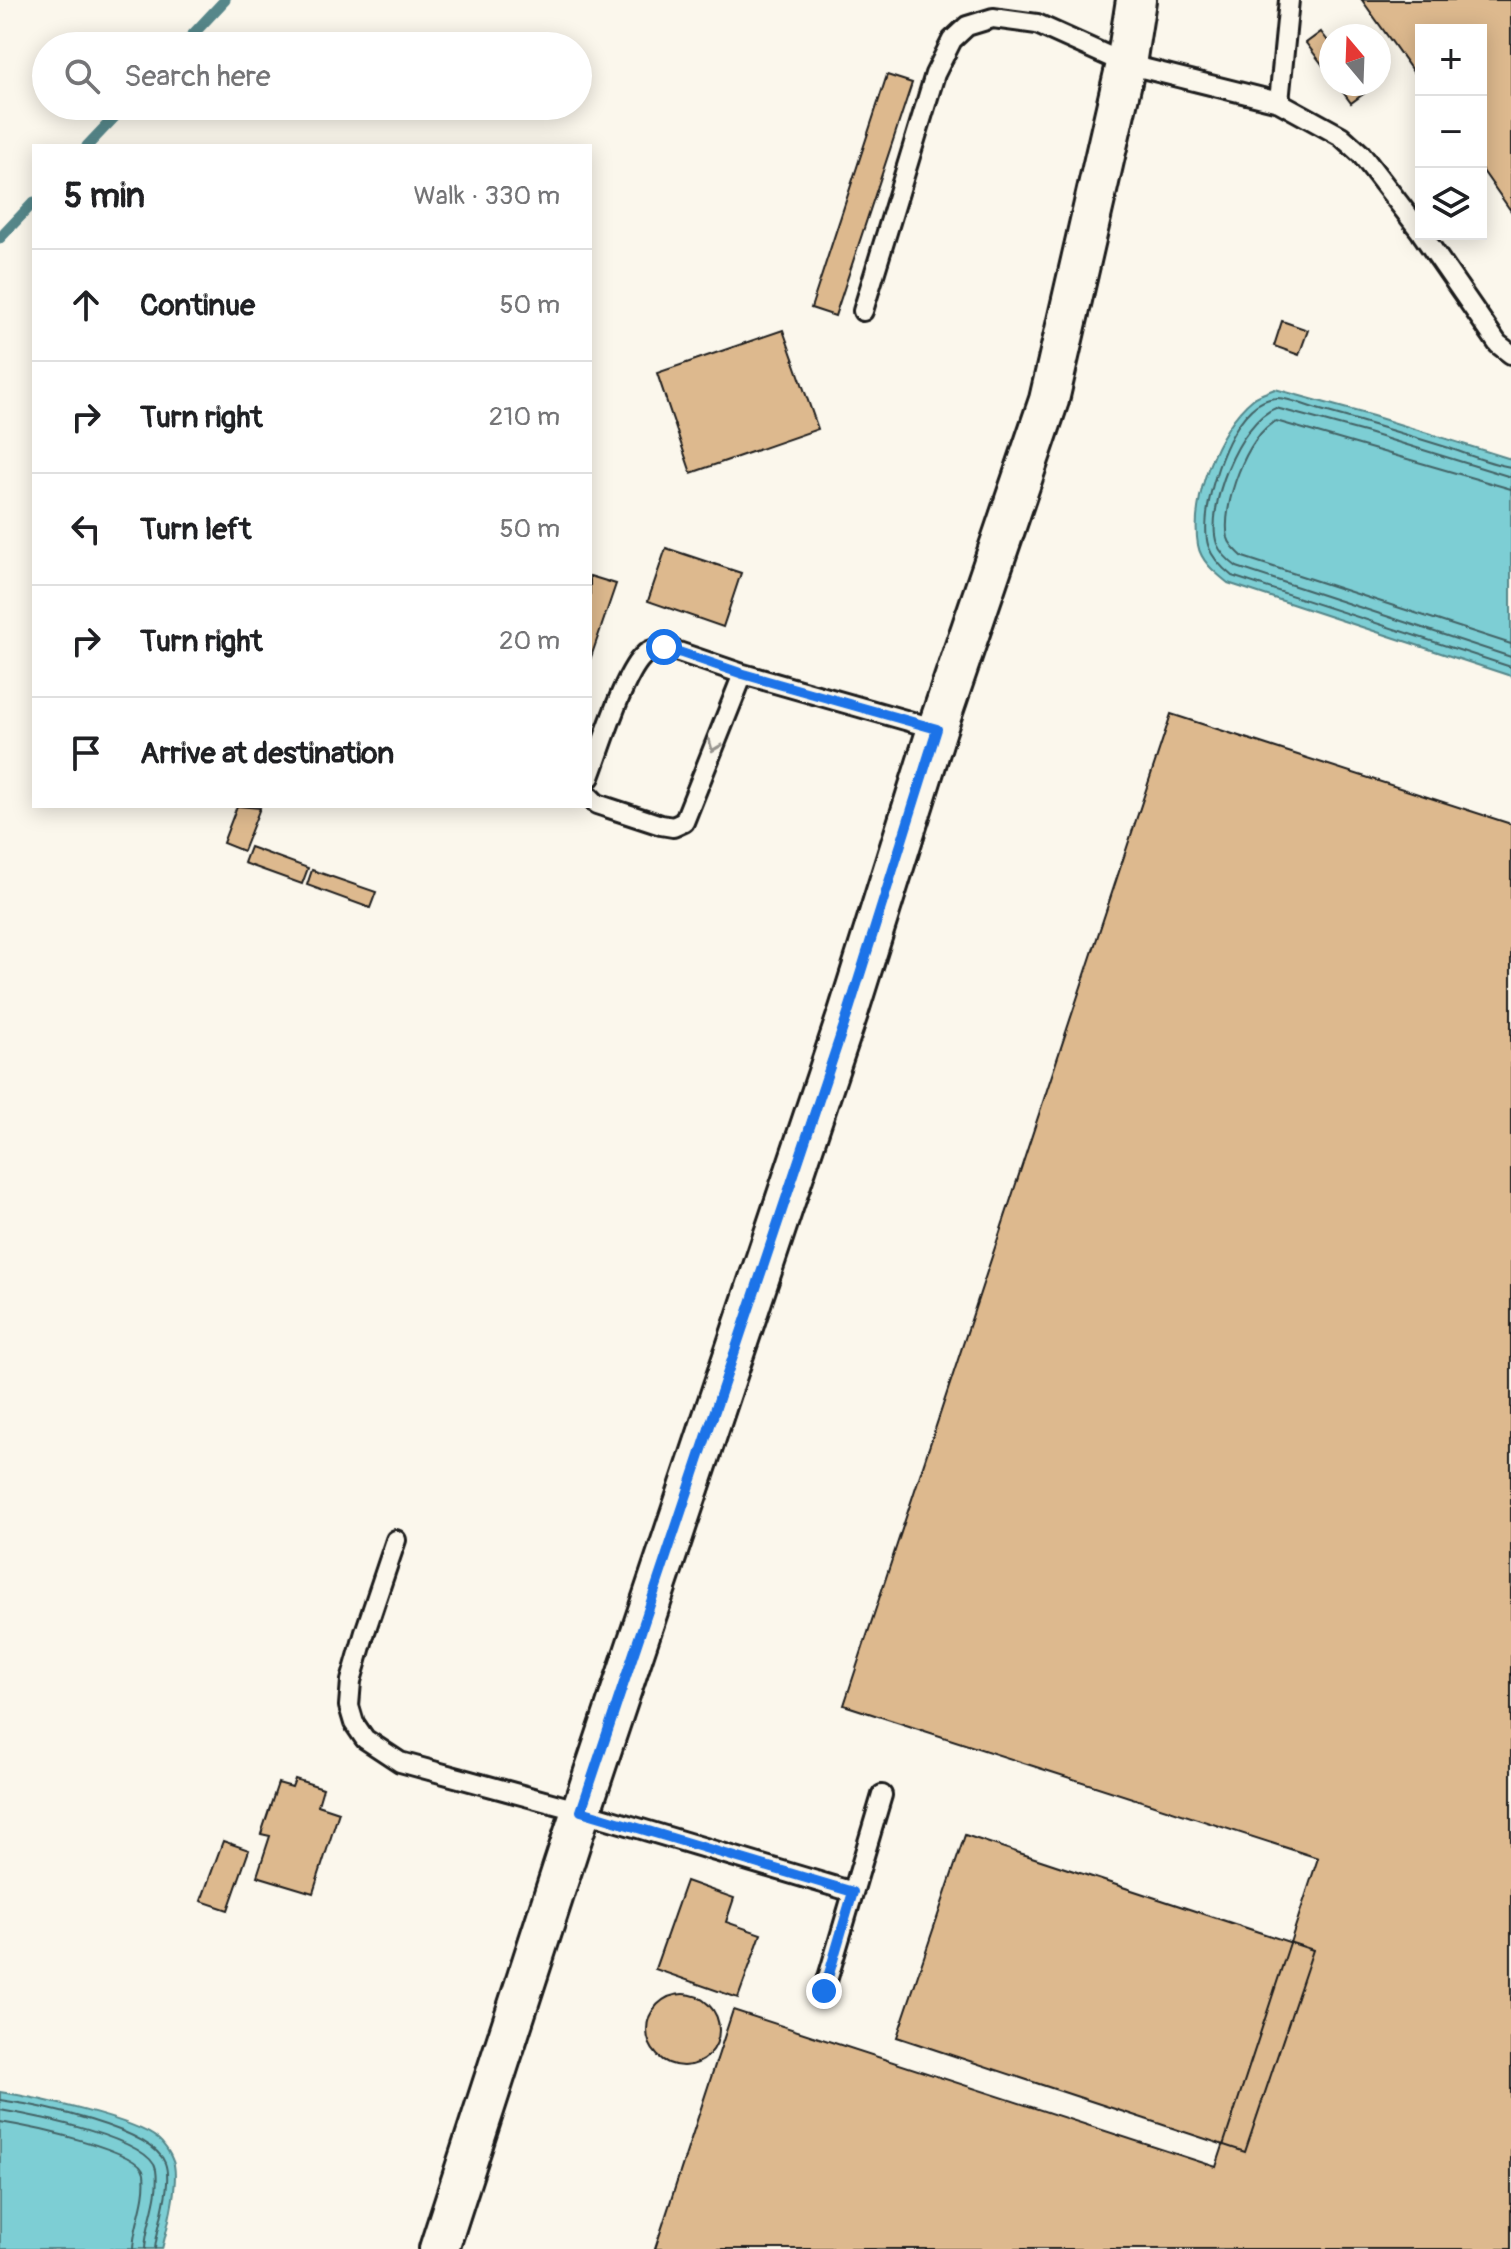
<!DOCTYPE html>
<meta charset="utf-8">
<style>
:root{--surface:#fff;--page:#f2f2f2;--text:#202124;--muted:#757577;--line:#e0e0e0}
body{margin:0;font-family:Pangolin,sans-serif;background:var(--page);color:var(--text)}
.controls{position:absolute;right:24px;top:24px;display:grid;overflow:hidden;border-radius:0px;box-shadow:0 4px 20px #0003}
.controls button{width:72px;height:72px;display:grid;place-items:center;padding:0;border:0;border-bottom:2px solid var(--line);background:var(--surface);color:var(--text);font:40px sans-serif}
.compass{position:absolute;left:1319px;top:24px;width:72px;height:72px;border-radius:50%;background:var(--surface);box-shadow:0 4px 20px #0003;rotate:341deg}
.stop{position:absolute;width:24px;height:24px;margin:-18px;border:6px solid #1a73e8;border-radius:50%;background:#fff}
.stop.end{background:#1a73e8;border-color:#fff;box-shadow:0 2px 8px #0008}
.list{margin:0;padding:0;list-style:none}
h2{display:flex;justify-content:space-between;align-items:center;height:104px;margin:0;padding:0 32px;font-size:34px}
h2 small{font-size:26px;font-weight:400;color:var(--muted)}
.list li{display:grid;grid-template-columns:52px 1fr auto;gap:24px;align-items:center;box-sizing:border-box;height:112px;padding:0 32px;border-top:2px solid var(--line)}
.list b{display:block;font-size:30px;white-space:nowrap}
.list em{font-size:26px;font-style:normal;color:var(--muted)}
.icon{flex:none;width:44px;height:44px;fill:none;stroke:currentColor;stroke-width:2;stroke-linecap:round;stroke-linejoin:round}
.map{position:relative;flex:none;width:1511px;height:2249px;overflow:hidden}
.search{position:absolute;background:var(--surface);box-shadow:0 4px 20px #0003;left:32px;top:32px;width:560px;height:88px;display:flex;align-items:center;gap:20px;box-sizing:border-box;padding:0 28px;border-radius:44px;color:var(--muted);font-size:30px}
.panel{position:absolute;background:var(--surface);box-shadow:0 4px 20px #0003;left:32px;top:144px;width:560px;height:664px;border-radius:0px}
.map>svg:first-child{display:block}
</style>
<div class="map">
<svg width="1511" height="2249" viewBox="0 0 1511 2249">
<rect width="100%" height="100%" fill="#fbf7ec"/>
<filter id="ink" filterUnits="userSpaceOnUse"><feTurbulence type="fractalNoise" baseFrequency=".0125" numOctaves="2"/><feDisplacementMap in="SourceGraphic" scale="16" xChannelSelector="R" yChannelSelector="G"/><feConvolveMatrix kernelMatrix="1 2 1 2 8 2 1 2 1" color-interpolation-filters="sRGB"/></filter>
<g filter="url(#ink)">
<path fill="#7dced4" stroke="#56878a" stroke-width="2" d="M1275 389 1373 416 1511 459V676L1228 583C1216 573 1201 562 1198 545 1190 500 1217 428 1253 399 1259 394 1268 392 1275 389Z
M0 2092C33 2097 135 2119 158 2139 163 2143 170 2153 172 2159 181 2176 167 2229 162 2249H0Z"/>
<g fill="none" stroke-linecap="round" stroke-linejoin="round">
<path stroke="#436366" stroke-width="2" d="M1511 467C1490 464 1467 454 1446 447 1404 434 1361 421 1317 409 1305 406 1288 397 1276 398 1236 400 1213 476 1208 507 1203 540 1206 555 1232 576L1511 667
M1511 477 1368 433 1276 408C1239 421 1205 509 1217 544 1221 554 1229 561 1237 567L1511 657
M1511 489 1276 421C1247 434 1221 507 1228 538 1230 546 1237 551 1243 557L1511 644
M0 2100C36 2105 152 2128 165 2163 173 2184 157 2226 155 2249
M0 2110C30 2115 151 2138 156 2170 160 2197 146 2223 145 2249
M0 2122C25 2126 141 2149 144 2174 147 2200 134 2224 133 2249"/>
<path stroke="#56878a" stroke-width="11" d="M182 46 225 0
M87 146 125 106
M0 238 34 202"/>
</g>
<path fill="#ddb98e" stroke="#1c1c1c" stroke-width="2" d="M1362 0H1511V211L1481 168V30H1421V83Z
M1321 32 1331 45V76L1306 43Z
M887 75 912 83 835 316 811 308Z
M1337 84H1360L1366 92 1351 103Z
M1282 321 1308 330 1299 355 1274 346Z
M783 330 818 429 691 473 657 373Z
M666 548 741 573 723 627 648 601Z
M590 576 616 584 590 660Z
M1171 714 1511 824V2249H655L733 2010 1216 2167 1318 1858 844 1705Z
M237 806 260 808 243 851 223 843Z
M250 847 308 868 302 884 244 863Z
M312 870 376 892 370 908 307 885Z
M295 1779 323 1788 318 1805 339 1812 313 1893 257 1876 270 1836 261 1834 278 1783 292 1787Z
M965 1835 1313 1950 1245 2152 897 2037Z
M223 1841 249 1850 228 1910 201 1901Z
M686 1881 734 1898 726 1922 761 1934 738 1998 655 1969Z
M647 2030a36 36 0 1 1 72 0a36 36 0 1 1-72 0Z"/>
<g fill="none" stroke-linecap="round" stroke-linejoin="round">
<g stroke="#1c1c1c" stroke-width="24">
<path id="service" d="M1279 102 1289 0
M1422 234 1498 344 1511 354
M863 311 935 74 952 40 967 26 993 18 1037 24 1126 64 1279 102 1341 136 1361 154 1421 232
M590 777C601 748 623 676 642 657 648 650 656 648 664 647L743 674 937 729
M590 797 597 804 661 825 673 827 684 822 743 674
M396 1540 365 1632 351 1681 349 1706 354 1723 365 1739 400 1762 581 1811 853 1892
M824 1991 882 1795"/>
</g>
<g stroke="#1c1c1c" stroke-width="44">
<path id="minor" d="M439 2249 581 1811 848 1013 937 729 1049 400 1126 64 1136 0"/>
</g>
<use href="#service" stroke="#fbf7ec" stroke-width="18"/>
<use href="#minor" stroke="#fbf7ec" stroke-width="38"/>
</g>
<defs><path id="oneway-chevron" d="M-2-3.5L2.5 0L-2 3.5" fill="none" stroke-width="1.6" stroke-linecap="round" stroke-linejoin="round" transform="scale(2)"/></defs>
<use stroke="#97948e" href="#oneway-chevron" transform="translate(714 746) rotate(112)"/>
</g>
<g fill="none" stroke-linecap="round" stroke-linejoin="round" filter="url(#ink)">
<path stroke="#1a73e8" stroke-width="10" d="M664 647 743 674 937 729 848 1013 581 1811 853 1892 824 1991"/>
</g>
</svg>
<div class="controls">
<button>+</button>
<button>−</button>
<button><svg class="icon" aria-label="layers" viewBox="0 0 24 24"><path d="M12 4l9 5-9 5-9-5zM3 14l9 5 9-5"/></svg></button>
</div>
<svg class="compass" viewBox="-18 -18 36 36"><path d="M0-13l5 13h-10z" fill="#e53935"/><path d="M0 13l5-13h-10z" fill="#757577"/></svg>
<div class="stop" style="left:664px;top:647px"></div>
<div class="stop end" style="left:824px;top:1991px"></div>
<div class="search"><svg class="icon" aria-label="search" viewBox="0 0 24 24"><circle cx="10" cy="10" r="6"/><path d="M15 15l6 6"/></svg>Search here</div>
<section class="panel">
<h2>5 min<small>Walk · 330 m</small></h2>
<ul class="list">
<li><svg class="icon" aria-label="ahead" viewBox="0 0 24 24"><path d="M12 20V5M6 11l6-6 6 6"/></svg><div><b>Continue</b></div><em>50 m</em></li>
<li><svg class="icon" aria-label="right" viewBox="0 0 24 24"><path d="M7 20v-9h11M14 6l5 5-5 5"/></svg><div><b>Turn right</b></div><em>210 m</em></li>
<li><svg class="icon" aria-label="left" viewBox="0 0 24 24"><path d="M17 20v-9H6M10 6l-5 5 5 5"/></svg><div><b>Turn left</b></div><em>50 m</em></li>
<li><svg class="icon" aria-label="right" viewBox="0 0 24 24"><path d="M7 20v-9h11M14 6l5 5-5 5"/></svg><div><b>Turn right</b></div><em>20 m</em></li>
<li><svg class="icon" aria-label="arrive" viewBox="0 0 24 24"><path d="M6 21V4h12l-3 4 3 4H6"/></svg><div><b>Arrive at destination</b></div></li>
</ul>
</section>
</div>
